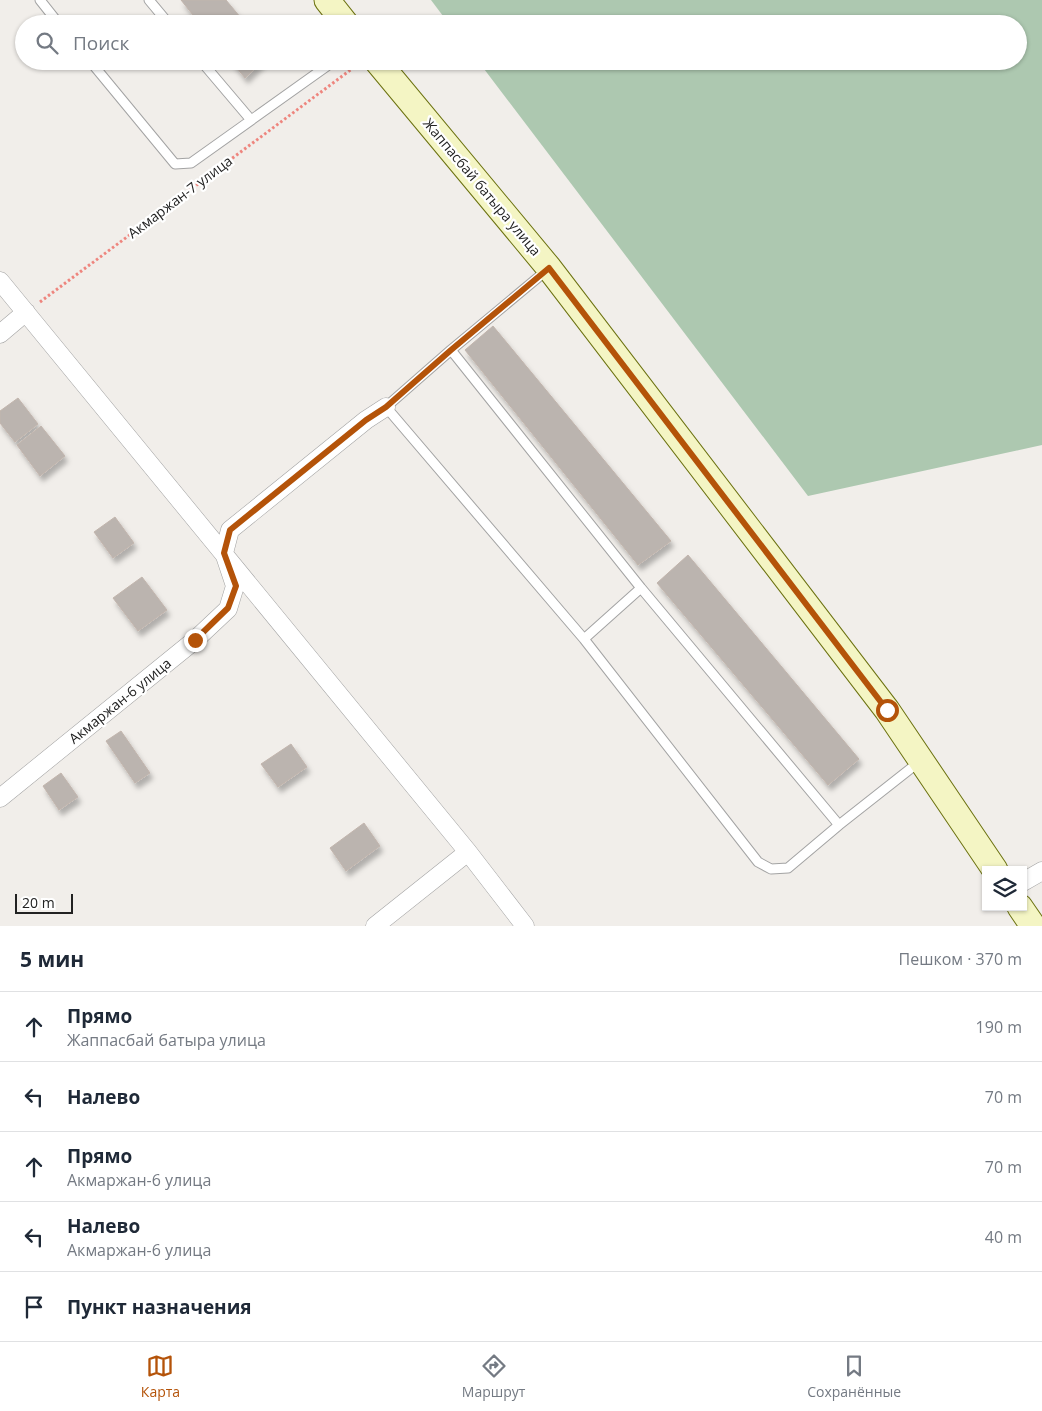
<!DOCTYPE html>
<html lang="ru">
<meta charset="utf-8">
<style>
:root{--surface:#fff;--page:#f2f2f3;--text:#1f2937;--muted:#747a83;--line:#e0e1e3;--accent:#b45309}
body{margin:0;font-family:"Open Sans",sans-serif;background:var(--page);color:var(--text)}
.controls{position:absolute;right:15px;bottom:15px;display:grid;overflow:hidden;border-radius:0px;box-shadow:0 1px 4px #0004}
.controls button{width:45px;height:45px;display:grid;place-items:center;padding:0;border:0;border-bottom:1px solid var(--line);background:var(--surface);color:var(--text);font:25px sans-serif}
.scale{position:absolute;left:15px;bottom:12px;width:58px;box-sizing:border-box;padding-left:5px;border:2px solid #222;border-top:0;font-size:14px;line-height:18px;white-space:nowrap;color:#222;-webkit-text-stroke:4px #fff;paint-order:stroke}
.stop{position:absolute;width:15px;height:15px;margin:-11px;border:4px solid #b45309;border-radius:50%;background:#fff}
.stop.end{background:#b45309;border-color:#fff;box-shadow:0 1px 5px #0008}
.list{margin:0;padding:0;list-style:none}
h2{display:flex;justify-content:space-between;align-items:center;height:65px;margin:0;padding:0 20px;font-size:21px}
h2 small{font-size:16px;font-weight:400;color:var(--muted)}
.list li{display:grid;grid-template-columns:32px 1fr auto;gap:15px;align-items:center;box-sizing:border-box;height:70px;padding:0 20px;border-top:1px solid var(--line)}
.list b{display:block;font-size:19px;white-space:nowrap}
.list p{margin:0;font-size:16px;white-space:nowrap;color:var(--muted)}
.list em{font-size:16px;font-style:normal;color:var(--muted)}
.icon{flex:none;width:28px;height:28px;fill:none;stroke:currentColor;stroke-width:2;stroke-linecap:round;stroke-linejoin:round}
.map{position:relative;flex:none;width:1042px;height:926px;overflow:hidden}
.search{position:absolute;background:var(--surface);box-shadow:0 1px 4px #0004;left:15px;right:15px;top:15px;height:55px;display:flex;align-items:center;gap:12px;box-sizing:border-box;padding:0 18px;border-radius:28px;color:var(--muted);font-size:19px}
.sheet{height:415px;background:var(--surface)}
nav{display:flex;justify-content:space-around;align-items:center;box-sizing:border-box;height:70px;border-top:1px solid var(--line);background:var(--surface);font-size:14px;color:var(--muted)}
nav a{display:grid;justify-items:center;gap:2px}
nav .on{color:var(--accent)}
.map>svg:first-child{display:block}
</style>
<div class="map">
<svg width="1042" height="926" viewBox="0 0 1042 926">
<defs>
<filter id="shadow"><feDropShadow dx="3" dy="5.5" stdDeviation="2.5" flood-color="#0004"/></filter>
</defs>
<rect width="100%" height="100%" fill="#f1eeea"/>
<path fill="#adc8b0" d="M431 0H1042V445L808 496 478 61H1018V24H449Z"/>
<path fill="#bbb4af" stroke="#c2b5ad" filter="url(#shadow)" d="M181 0H226L246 24H200Z
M231 61H263L245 78Z
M493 326 671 541 638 565 465 350Z
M18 398 38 424 15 442 0 423V411Z
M41 426 65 456 40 476 17 445Z
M115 517 134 543 113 558 94 532Z
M688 555 859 759 828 785 657 583Z
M142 577 167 610 138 631 113 598Z
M121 731 150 773 135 783 106 741Z
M291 744 307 767 278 787 261 764Z
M61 773 78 797 59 810 43 786Z
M364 823 380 846 346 871 330 848Z"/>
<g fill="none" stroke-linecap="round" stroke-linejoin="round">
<g stroke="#a3a3a3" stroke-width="11">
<path id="lane" d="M40 0 59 24
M149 0 169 24
M90 61 175 164 191 163 334 61
M201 61 251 120
M547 270 451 350 386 407 584 639 758 862 771 869 788 868 839 825 919 762
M451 350 641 588 839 825
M584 639 641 588"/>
</g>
<g stroke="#a3a3a3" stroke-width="19">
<path id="street" d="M0 281 468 852 525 926
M0 334 26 312
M0 798 195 640 228 609 235 586 224 553 230 530 366 420 386 407
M1023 882 1042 871
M375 926 468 852"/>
</g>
<g stroke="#6c7210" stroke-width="27">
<path id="secondary" d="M327 0 346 24
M377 61 549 268 887 710 995 870
M1020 907 1033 926"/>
</g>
<path stroke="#ee857e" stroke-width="3" stroke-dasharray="2.5 2.5" stroke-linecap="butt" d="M40 302 357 65"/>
<use href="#lane" stroke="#fff" stroke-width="9"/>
<use href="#street" stroke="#fff" stroke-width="18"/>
<use href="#secondary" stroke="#f4f5c4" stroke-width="25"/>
</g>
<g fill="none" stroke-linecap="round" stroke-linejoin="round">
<path stroke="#b45309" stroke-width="6" d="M195 640 228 608 236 586 224 553 230 530 366 420 386 407 451 350 549 268 887 710"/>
</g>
<g text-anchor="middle" stroke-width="4.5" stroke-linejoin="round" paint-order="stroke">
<g font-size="14" fill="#222" stroke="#fff">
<text transform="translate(482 187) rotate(50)" y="5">Жаппасбай батыра улица</text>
<text transform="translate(180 197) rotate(-37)" y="5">Акмаржан-7 улица</text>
<text transform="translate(120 701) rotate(-39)" y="5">Акмаржан-6 улица</text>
</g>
</g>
</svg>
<div class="controls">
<button><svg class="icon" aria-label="layers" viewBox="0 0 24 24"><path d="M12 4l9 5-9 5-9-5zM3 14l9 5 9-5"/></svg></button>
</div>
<div class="scale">20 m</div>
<div class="stop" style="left:887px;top:710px"></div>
<div class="stop end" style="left:195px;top:640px"></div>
<div class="search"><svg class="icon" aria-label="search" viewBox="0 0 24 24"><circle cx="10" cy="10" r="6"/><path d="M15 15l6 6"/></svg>Поиск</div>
</div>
<section class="sheet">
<h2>5 мин<small>Пешком · 370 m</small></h2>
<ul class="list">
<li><svg class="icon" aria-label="ahead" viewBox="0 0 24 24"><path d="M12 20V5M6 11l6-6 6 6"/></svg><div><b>Прямо</b><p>Жаппасбай батыра улица</p></div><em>190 m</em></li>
<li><svg class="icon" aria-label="left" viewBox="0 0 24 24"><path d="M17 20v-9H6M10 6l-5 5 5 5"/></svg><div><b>Налево</b></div><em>70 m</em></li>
<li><svg class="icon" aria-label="ahead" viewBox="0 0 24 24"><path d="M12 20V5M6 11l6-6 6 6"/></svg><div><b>Прямо</b><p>Акмаржан-6 улица</p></div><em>70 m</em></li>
<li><svg class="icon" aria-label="left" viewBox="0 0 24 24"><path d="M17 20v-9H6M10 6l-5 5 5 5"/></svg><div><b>Налево</b><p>Акмаржан-6 улица</p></div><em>40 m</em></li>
<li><svg class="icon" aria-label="arrive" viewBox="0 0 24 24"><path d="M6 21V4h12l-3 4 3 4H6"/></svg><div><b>Пункт назначения</b></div></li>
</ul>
</section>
<nav>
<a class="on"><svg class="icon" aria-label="map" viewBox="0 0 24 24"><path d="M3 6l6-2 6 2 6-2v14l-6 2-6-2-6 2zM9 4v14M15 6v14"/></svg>Карта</a>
<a><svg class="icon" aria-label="directions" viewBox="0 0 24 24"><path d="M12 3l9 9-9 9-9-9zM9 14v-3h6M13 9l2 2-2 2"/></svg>Маршрут</a>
<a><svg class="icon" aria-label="saved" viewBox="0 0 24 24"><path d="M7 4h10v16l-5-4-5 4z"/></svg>Сохранённые</a>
</nav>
